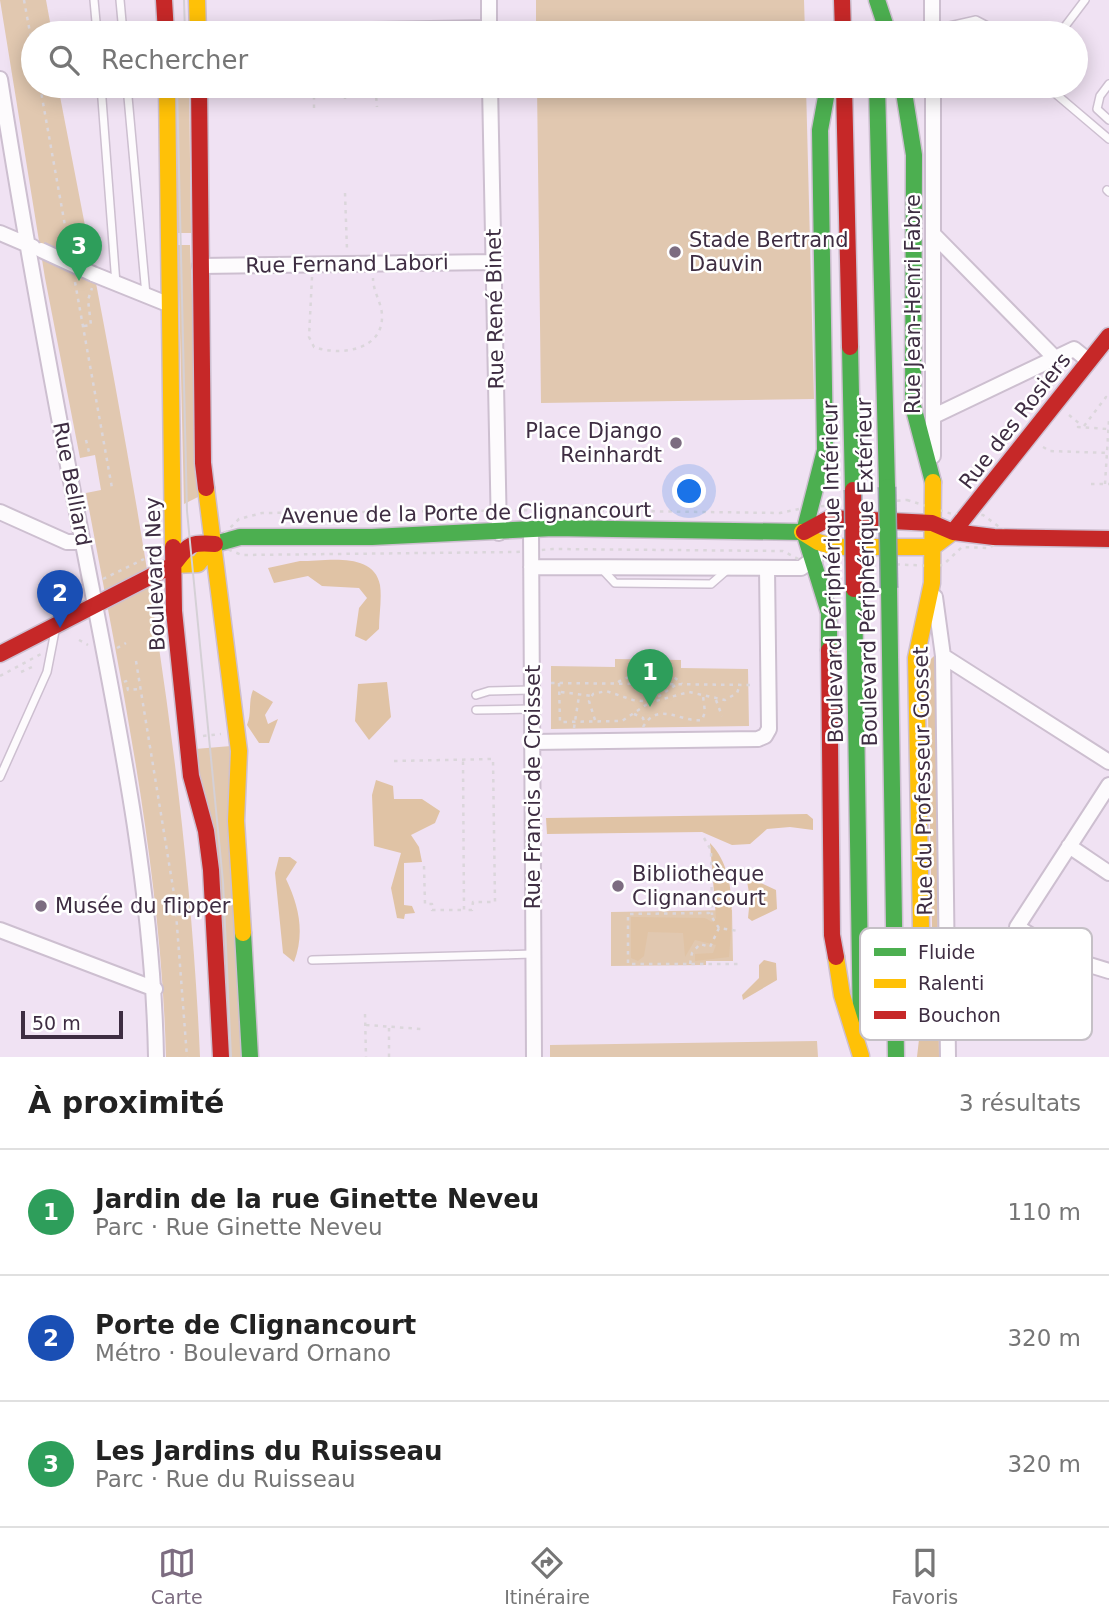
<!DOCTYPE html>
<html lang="fr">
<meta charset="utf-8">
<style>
:root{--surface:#fff;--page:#f2f2f2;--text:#222;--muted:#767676;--line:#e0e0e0;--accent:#7c6c80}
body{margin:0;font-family:"DejaVu Sans",sans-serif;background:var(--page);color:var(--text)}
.scale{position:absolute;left:21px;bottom:18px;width:102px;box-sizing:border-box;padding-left:7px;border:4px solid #3e2d42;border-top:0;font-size:19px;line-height:24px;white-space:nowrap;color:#3e2d42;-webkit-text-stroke:5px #fff;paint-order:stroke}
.you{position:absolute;left:690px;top:492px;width:24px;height:24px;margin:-18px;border:5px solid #fff;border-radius:50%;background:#1a73e8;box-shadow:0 0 0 10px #1a73e833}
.badge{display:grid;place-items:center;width:46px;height:46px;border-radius:50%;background:var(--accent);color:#fff;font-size:23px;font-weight:700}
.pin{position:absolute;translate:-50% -58px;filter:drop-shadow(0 2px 4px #0008)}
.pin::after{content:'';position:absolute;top:37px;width:24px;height:21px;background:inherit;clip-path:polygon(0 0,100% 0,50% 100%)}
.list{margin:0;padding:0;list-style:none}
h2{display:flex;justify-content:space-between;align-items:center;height:91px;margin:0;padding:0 28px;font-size:30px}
h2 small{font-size:23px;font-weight:400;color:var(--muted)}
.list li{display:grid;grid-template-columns:46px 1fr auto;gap:21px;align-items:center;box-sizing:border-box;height:126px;padding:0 28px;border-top:2px solid var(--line)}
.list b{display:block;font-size:26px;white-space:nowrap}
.list p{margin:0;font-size:23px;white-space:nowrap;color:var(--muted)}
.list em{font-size:23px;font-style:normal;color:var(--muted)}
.icon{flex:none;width:38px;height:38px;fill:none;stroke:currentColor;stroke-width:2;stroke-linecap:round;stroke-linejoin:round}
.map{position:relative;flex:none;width:1109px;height:1057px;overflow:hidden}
.search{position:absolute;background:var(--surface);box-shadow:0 4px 18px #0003;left:21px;right:21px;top:21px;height:77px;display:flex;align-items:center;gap:18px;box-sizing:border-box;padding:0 24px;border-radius:38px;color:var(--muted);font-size:26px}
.sheet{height:469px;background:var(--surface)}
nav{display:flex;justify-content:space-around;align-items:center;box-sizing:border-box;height:98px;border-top:2px solid var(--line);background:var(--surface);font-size:19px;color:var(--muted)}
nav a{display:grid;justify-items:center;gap:4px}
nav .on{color:var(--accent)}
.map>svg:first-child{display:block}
</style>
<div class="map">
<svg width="1109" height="1057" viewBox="0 0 1109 1057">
<rect width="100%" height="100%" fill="#f0e2f3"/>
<path fill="#e1c8b0" d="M0 0H46L52 33H33V86H58C120 407 186 730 200 1057H166C161 867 121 680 86 493L101 490 95 455 80 458 45 278Z
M536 0H804L805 33H536Z
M174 86H189L191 233H177Z
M537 86H806L814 399 541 403Z
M178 245H190L200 496 184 504Z
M615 659 681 660V668L748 669 749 726 551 729V666L615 667Z
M231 746 243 1057H228L195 749Z
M732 910 733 961H706V965L611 966V912Z
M817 1041 818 1057H550V1045Z"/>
<path fill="#e0c3a5" d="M300 561C326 561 374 551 380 585 382 599 379 615 379 629L366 641 355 636 359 608 367 598 359 588 322 586 308 576 274 583 268 568Z
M935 655 939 1057H917L932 926 927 663Z
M387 682 391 717 369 740 355 721 358 684Z
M253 690 273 702 265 715 268 724 278 719 269 743H259L247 725C252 713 248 702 253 690Z
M376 780 393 786 394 799H422L440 811 435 823 411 835 419 847 422 862 404 863V905L412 906 415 913 405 914 404 919 397 918 391 888 401 853 374 846 372 795Z
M807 814 813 819V830L790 827 767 829 750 844 732 845 702 832 547 834 546 818Z
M710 843C738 872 732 919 729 957L695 961V954L713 953 716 945 695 940 685 957 683 933 648 932 644 956 638 961 631 958V917L705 918 712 922 716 918Z
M279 857H290L297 862 286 879C299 906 305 933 294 962L283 953 275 873Z
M746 876 776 890 777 909 752 921 748 918 750 898Z
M764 960 776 963 777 980 743 1000 742 995 759 978V965Z"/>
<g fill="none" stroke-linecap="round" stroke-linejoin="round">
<g stroke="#cdbfd0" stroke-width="10">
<path id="lane" d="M94 0 97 33
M120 0 123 33
M932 30 976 20 1001 33
M1060 33 1085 0
M1109 84 1100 96 1097 109 1109 120
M101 86 116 284
M127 86 146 295
M1050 86V89L1109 139
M1107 190 1109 192
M601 568 615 583 711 584 727 570
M476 695 489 691 532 690
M476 710 531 709
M0 777 47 672 55 631
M312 960 533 954"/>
</g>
<g stroke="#cdbfd0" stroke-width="18">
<path id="street" d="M489 0V33
M932 0V33
M198 33 489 28
M0 79C25 240 55 400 86 559 118 723 153 889 156 1057
M490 86 499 533
M933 86V456
M0 233 33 247
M933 234 1055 358
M200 266 494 262
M93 274 170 305
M934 416 1074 349 1089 361
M0 512 67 542H82
M531 529 534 1057
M531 567 801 568 816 557
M935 597 943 656 948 1057
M943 656 1109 762
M533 742 758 739 765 736 769 729 767 568
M1109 785 1017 927 1070 959 1109 971
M1069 846 1109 873
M0 930 155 989"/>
</g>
<g stroke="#cdbfd0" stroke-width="19">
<path id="fast" d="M877 0 888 33
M828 86 820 130 825 450 804 532 829 613V650
M877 86 887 487
M903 86 914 155 913 406 933 482
M850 347 853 490
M215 544 240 537H372L553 528 802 532
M889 588 896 1057
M854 589 861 1030
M243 933 250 1057"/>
</g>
<g stroke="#cdbfd0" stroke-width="19">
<path id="slow" d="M197 0 198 33
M167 86 173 547
M206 488 239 751 236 821 243 933
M802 532 818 542 835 547H933L953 532
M173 565 198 564 214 544
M932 583 933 482
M836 957 842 995 861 1056
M896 1031 915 997 921 928 916 658 932 583"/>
</g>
<g stroke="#cdbfd0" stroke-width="19">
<path id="jam" d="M164 0 166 33
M842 0 843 33
M199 86 203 463 206 488
M844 86 850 347
M804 532 830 518 932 523 953 532 994 537 1109 539
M953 532 1109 336
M173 547 174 611 191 776 206 831 211 870 221 1057
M829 650 832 935 836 957
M0 654 173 565C189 545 188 542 215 544"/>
</g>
<path stroke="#dbd6db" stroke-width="2.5" stroke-dasharray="3.5 5" stroke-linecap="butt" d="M24 0 33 49
M40 86 69 248
M345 99V86
M314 108V96L376 95 377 107
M345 193 347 250
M312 277 309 337 314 347C339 356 383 351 382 316 382 303 373 292 373 278
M75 282 112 488
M84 326 91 325 88 300 92 288
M1069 415 1080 424 1078 427 1108 429
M1084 426 1106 397 1109 398
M86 440 90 456
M1043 447 1050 451 1109 453
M1091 484H1109
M1105 484 1109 420
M907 500 952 514 983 515 1013 537 988 548 962 547 943 565 933 566 800 560 783 551 553 549 516 552 242 555 214 544 239 519 262 513 553 510 780 513 809 507Z
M103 579 144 559
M54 596V586
M79 640 88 645
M117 648 126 643
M136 661 175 900 187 1057
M21 672 32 667
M0 676 41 654
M124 682 126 681 128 690 140 689
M618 682C639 671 664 665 682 684
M551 683 754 685
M559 683 560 722 622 721 677 684
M561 692 592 696
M716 700 722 716
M634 714 643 718 645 724
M595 720 589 701 593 694 606 691 633 700 652 702 689 692 725 700 737 693 740 685
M643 727C658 700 681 723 702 720L705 712 703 696
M574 728 579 696
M203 736 221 734
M394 761 493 759 495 902H473L472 910H464L463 760
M704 838 711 850 712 915
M424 866 425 904H432V910H464
M719 928 709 913 628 914V964H738
M690 964 692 953 700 944 710 947 719 928 738 931
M365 1014 366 1057
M366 1025 422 1029
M389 1057V1027"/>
<use href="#lane" stroke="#fdfbfd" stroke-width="7"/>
<use href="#street" stroke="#fdfbfd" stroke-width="14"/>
<use href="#fast" stroke="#4caf50" stroke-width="16"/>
<use href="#slow" stroke="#ffc107" stroke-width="16"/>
<use href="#jam" stroke="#c62828" stroke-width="16"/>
<path stroke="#d5d0d6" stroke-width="2" d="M184 0 185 33
M177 86 187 511 223 882 231 1057"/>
<g stroke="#cdbfd0" stroke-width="18" stroke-linecap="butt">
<path id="street-bridge" d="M41 250 93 274"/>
</g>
<g stroke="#9aa0aa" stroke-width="19" stroke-linecap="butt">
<path id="fast-bridge" d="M887 487 889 588"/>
</g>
<g stroke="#9aa0aa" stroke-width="19" stroke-linecap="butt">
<path id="jam-bridge" d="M853 490 854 589"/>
</g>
<use href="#street-bridge" stroke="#fdfbfd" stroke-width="14"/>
<use href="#fast-bridge" stroke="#4caf50" stroke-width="16"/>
<use href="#jam-bridge" stroke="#c62828" stroke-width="16"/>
</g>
<g fill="#7c6c80" stroke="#fff" stroke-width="2.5">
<circle cx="675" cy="252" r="7"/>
<circle cx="676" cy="443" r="7"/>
<circle cx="618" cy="886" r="7"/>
<circle cx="41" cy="906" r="7"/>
</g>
<g text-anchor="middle" stroke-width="5" stroke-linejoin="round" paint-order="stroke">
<g font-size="21" fill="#3e2d42" stroke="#fff" text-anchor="start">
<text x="689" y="247">Stade Bertrand<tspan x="689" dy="24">Dauvin</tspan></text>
<text x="662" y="438" text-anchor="end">Place Django<tspan x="662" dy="24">Reinhardt</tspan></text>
<text x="632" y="881">Bibliothèque<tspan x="632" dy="24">Clignancourt</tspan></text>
<text x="55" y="913">Musée du flipper</text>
</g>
<g font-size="21" fill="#3e2d42" stroke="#fff">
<text transform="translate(347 264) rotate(-1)" y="7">Rue Fernand Labori</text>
<text transform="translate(913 304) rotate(-90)" y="7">Rue Jean-Henri Fabre</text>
<text transform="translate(495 309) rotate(-91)" y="7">Rue René Binet</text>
<text transform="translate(1015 421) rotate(-52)" y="7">Rue des Rosiers</text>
<text transform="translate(72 484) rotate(79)" y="7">Rue Belliard</text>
<text transform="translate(466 513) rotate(-1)" y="7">Avenue de la Porte de Clignancourt</text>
<text transform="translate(833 572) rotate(-91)" y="7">Boulevard Périphérique Intérieur</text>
<text transform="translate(867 572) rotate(-91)" y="7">Boulevard Périphérique Extérieur</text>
<text transform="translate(155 574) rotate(-92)" y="7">Boulevard Ney</text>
<text transform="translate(923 781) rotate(-91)" y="7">Rue du Professeur Gosset</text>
<text transform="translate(533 787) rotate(-90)" y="7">Rue Francis de Croisset</text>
</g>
</g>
<rect x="860" y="928" width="232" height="112" rx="10" fill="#fff" stroke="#c5c0c6" stroke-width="2"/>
<rect x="874" y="948" width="32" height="8" fill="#4caf50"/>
<rect x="874" y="979" width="32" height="9" fill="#ffc107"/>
<rect x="874" y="1011" width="32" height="8" fill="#c62828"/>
<g font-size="19" fill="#3e2d42">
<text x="918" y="959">Fluide</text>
<text x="918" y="990">Ralenti</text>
<text x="918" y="1022">Bouchon</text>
</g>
</svg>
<div class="scale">50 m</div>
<div class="you"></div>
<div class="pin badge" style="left:650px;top:707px;background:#2e9e5b">1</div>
<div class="pin badge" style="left:60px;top:628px;background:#1a4fb4">2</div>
<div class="pin badge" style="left:79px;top:281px;background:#2e9e5b">3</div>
<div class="search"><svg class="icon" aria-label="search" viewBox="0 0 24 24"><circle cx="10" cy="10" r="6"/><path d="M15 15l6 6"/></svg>Rechercher</div>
</div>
<section class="sheet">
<h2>À proximité<small>3 résultats</small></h2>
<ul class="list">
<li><span class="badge" style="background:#2e9e5b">1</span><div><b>Jardin de la rue Ginette Neveu</b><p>Parc · Rue Ginette Neveu</p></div><em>110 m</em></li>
<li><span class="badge" style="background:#1a4fb4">2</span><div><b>Porte de Clignancourt</b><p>Métro · Boulevard Ornano</p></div><em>320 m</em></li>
<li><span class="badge" style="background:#2e9e5b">3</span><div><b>Les Jardins du Ruisseau</b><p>Parc · Rue du Ruisseau</p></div><em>320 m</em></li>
</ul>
</section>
<nav>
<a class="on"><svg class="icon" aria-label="map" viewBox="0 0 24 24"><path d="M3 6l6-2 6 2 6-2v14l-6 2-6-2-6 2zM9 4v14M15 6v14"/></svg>Carte</a>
<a><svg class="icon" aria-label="directions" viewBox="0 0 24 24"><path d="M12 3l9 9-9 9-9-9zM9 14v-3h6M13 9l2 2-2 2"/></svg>Itinéraire</a>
<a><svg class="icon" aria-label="saved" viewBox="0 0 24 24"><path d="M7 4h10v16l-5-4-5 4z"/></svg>Favoris</a>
</nav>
